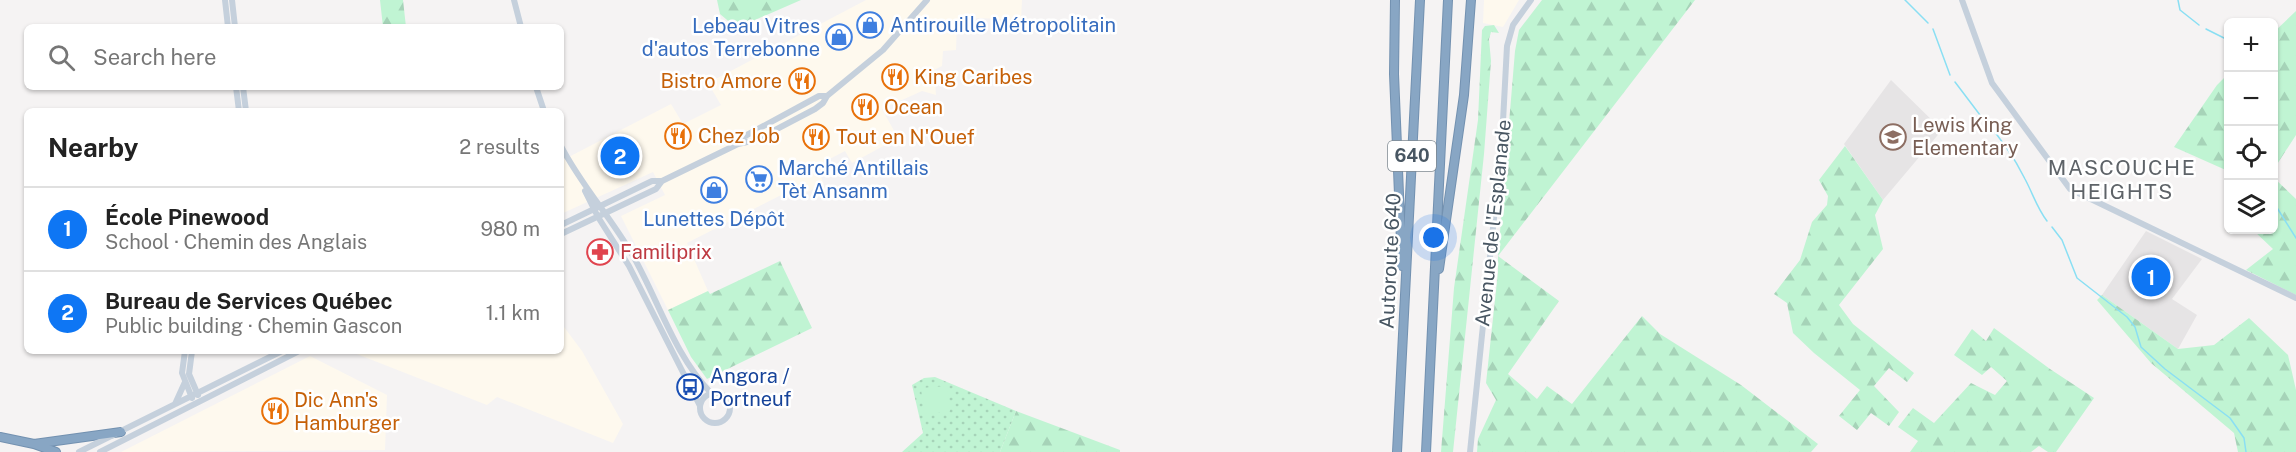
<!DOCTYPE html>
<meta charset="utf-8">
<style>
:root{--surface:#fff;--page:#f2f2f2;--text:#222;--muted:#767676;--line:#e0e0e0;--accent:#0e76f4}
body{margin:0;font-family:"Public Sans",sans-serif;background:var(--page);color:var(--text)}
.controls{position:absolute;right:18px;top:18px;display:grid;overflow:hidden;border-radius:9px;box-shadow:0 2px 4px #0004}
.controls button{width:54px;height:54px;display:grid;place-items:center;padding:0;border:0;border-bottom:2px solid var(--line);background:var(--surface);color:var(--text);font:30px sans-serif}
.you{position:absolute;left:1434px;top:238px;width:21px;height:21px;margin:-15px;border:4px solid #fff;border-radius:50%;background:#1a73e8;box-shadow:0 0 0 9px #1a73e833}
.badge{display:grid;place-items:center;width:39px;height:39px;border-radius:50%;background:var(--accent);color:#fff;font-size:20px;font-weight:700}
.pin{position:absolute;translate:-50% -50%;border:3px solid #fff;box-shadow:0 2px 6px #0006}
.list{margin:0;padding:0;list-style:none}
h2{display:flex;justify-content:space-between;align-items:center;height:78px;margin:0;padding:0 24px;font-size:26px}
h2 small{font-size:20px;font-weight:400;color:var(--muted)}
.list li{display:grid;grid-template-columns:39px 1fr auto;gap:18px;align-items:center;box-sizing:border-box;height:84px;padding:0 24px;border-top:2px solid var(--line)}
.list b{display:block;font-size:22px;white-space:nowrap}
.list p{margin:0;font-size:20px;white-space:nowrap;color:var(--muted)}
.list em{font-size:20px;font-style:normal;color:var(--muted)}
.icon{flex:none;width:33px;height:33px;fill:none;stroke:currentColor;stroke-width:2;stroke-linecap:round;stroke-linejoin:round}
.map{position:relative;flex:none;width:2296px;height:452px;overflow:hidden}
.search{position:absolute;background:var(--surface);box-shadow:0 2px 4px #0004;left:24px;top:24px;width:540px;height:66px;display:flex;align-items:center;gap:15px;box-sizing:border-box;padding:0 21px;border-radius:9px;color:var(--muted);font-size:22px}
.panel{position:absolute;background:var(--surface);box-shadow:0 2px 4px #0004;left:24px;top:108px;width:540px;height:246px;border-radius:9px}
.map>svg:first-child{display:block}
</style>
<div class="map">
<svg width="2296" height="452" viewBox="0 0 2296 452">
<defs>
<pattern id="forest-firs" width="22" height="20" patternUnits="userSpaceOnUse" patternTransform="scale(1.5)"><rect width="22" height="20" fill="#c0f4d3"/><path d="M5 1l3.5 6h-7zM16 11l3.5 6h-7z" fill="#a6d3b8"/></pattern>
<pattern id="park-dots" width="8" height="8" patternUnits="userSpaceOnUse" patternTransform="scale(1.5)"><rect width="8" height="8" fill="#c0f4d3"/><path d="M2 2h.1M6 6h.1" fill="none" stroke="#a6d3b8" stroke-width="1.8" stroke-linecap="round"/></pattern>
</defs>
<rect width="100%" height="100%" fill="#f5f3f3"/>
<path fill="#fef9ee" d="M866 0H1022L1021 20 978 18 957 24 956 50 943 51 942 66 934 70 936 95 922 91 882 109 898 138 852 163 845 151 816 166 824 184 797 197 793 189 687 243 708 291 668 310 621 216 665 195 653 172 561 214V161L671 104 683 124 721 105 708 83Z
M1484 0H1519L1503 27 1483 23Z
M561 323 582 351 623 424 613 443 497 397 487 405 349 351H561Z
M310 356 387 395 385 450 121 452Z"/>
<path fill="#e6e4e5" d="M1891 80 1942 130 1883 200 1844 144Z
M2146 231 2202 259 2172 299 2197 315 2178 349 2102 295Z"/>
<path fill="url(#forest-firs)" d="M380 0H403L406 27H383Z
M717 0H801L748 23 733 25 720 14Z
M1542 0H1695L1498 256 1559 301 1508 374 1537 399 1547 386 1572 404 1642 316 1660 334 1741 385 1818 444 1811 452H1477L1478 439 1496 400 1486 383 1498 272V256L1515 51 1519 30Z
M2296 11V135L2274 169V32Z
M1494 25 1499 33 1491 32 1489 39 1491 61 1484 154 1453 452H1441L1454 288 1478 120 1482 30 1485 26Z
M2228 74V171L2174 147 2217 85Z
M1845 146 1883 200 1875 215 1883 249 1839 305 1853 324 1914 373 1907 382 1889 368 1874 386 1899 412 1889 426 1871 413 1857 430 1839 416 1860 390 1814 353 1793 333 1787 303 1774 294 1800 260 1812 222 1827 205 1828 196 1819 180Z
M2274 178 2296 199V295L2246 270 2273 249 2253 230H2274Z
M780 261 812 328 707 379 691 357 668 310 708 291 710 294Z
M2102 295 2178 349 2214 345 2249 318 2288 355 2296 390V452H2238L2234 433 2151 363 2097 300Z
M1994 328 2050 369 2094 398 2056 452H2048L2039 446 2031 452H1910L1918 441 1898 427 1913 408 1934 423 1971 383 1995 395 2007 381 1991 367 1982 375 1954 355 1972 329 1986 341Z
M1016 411 1120 450V452H1000Z"/>
<path fill="url(#park-dots)" d="M935 377 1016 411 1000 452H902L923 433 912 385 924 378Z"/>
<path fill="#c0f4d3" d="M947 386 950 411 924 414 921 388Z"/>
<g fill="none" stroke-linecap="round" stroke-linejoin="round">
<path stroke="#8adff3" stroke-width="1.5" d="M1905 0 1928 23
M2178 0 2180 10 2199 25
M1933 29 1950 75
M2206 29 2228 40
M1955 82 1980 115
M1985 121C2001 138 2015 159 2025 179 2033 194 2037 208 2047 221
M2274 203 2296 238
M2052 227 2062 240 2077 278 2127 317 2135 327 2141 347 2165 369 2230 418 2244 438 2246 452"/>
<g stroke="#7391b0" stroke-width="10">
<path id="highway" d="M1395 0 1394 74 1402 266
M1439 269 1464 95 1471 0
M0 437 34 444 56 452
M34 444 121 432
M1397 452 1420 0
M1426 452 1448 0"/>
</g>
<path stroke="#c5d0dc" stroke-width="6" d="M225 0 228 27
M232 0 235 27
M514 0 521 27
M1962 0 1992 83 2070 189 2296 298
M236 87 239 111
M243 87 246 111
M536 87 544 111
M738 144 745 136 819 96H827
M561 146C581 185 610 216 632 254 658 299 674 355 711 393
M585 191 598 217 629 266 700 406
M561 225 652 181H662
M561 234 656 189 662 181 738 144 756 140 815 109 823 103 827 96 883 50 927 0
M185 351 182 373 192 398
M192 351 189 374 198 395
M700 408a15 15 0 1 1 30 0a15 15 0 1 1-30 0Z
M175 404 185 382
M79 452 282 351
M100 452 299 351
M1470 452 1502 140 1507 46 1513 25 1531 0"/>
<use href="#highway" stroke="#88a6c4" stroke-width="8"/>
</g>
<defs>
<g id="shop-ring" transform="scale(1.35)"><circle r="9.5" fill="#fff" stroke="#3f7fe0" stroke-width="1.5"/><path d="M-5-2.5h2.3a2.7 3.5 0 0 1 5.4 0H5L5.5 6h-11ZM-1.5-2.5h3a1.5 2.3 0 0 0-3 0Z" fill="#3f7fe0"/></g>
<g id="restaurant-ring" transform="scale(1.35)"><circle r="9.5" fill="#fff" stroke="#e8710a" stroke-width="1.5"/><path d="M-5-6h1v4h1v-4h1v4h1v-4h1v5L-1.5 .5V6h-2V.5L-5-1ZM5-6V6H3V1.5H1.5Q1.5-4 5-6Z" fill="#e8710a"/></g>
<g id="school-ring" transform="scale(1.35)"><circle r="9.5" fill="#fff" stroke="#8d6e63" stroke-width="1.5"/><path d="M0-5L7-2L0 1L-7-2ZM-4 1L0 2.5L4 1V4Q0 6-4 4Z" fill="#8d6e63"/></g>
<g id="supermarket-ring" transform="scale(1.35)"><circle r="9.5" fill="#fff" stroke="#3f7fe0" stroke-width="1.5"/><path d="M-6-5.5h2.5l.6 2H6L4.5 2H-2.5L-4.4-4H-6ZM-1.5 3.2a1.3 1.3 0 1 0 .1 0ZM3 3.2a1.3 1.3 0 1 0 .1 0Z" fill="#3f7fe0"/></g>
<g id="pharmacy-ring" transform="scale(1.35)"><circle r="9.5" fill="#fff" stroke="#e0444e" stroke-width="1.5"/><path d="M-2-6h4v4h4v4h-4v4h-4v-4h-4v-4h4Z" fill="#e0444e"/></g>
<g id="bus-ring" transform="scale(1.35)"><circle r="9.5" fill="#fff" stroke="#1a4fb4" stroke-width="1.5"/><path d="M-5-6H5V4H4V6H2V4H-2V6H-4V4H-5ZM-3.5-4V0h7V-4ZM-3.5 1.2v1.5H-2V1.2ZM2 1.2v1.5H3.5V1.2Z" fill="#1a4fb4"/></g>
</defs>
<g fill-rule="evenodd">
<use href="#shop-ring" x="870" y="25"/>
<use href="#shop-ring" x="839" y="37"/>
<use href="#restaurant-ring" x="895" y="77"/>
<use href="#restaurant-ring" x="802" y="81"/>
<use href="#restaurant-ring" x="865" y="107"/>
<use href="#restaurant-ring" x="678" y="136"/>
<use href="#restaurant-ring" x="816" y="137"/>
<use href="#school-ring" x="1893" y="137"/>
<use href="#supermarket-ring" x="759" y="179"/>
<use href="#shop-ring" x="714" y="190"/>
<use href="#pharmacy-ring" x="600" y="252"/>
<use href="#bus-ring" x="690" y="387"/>
<use href="#restaurant-ring" x="275" y="411"/>
</g>
<g text-anchor="middle" stroke-width="5" stroke-linejoin="round" paint-order="stroke">
<rect fill="#fff" stroke="#7f8991" stroke-width="1.5" x="1388" y="141" width="48" height="30" rx="4.5"/>
<g font-size="18" font-weight="bold" fill="#485662">
<text x="1412" y="162">640</text>
</g>
<g font-size="20" fill="#366cbe" stroke="#fff" text-anchor="start">
<text x="890" y="32">Antirouille Métropolitain</text>
<text x="820" y="33" text-anchor="end">Lebeau Vitres<tspan x="820" dy="23">d'autos Terrebonne</tspan></text>
<text x="778" y="175">Marché Antillais<tspan x="778" dy="23">Tèt Ansanm</tspan></text>
<text x="714" y="226" text-anchor="middle">Lunettes Dépôt</text>
</g>
<g font-size="20" fill="#c56008" stroke="#fff" text-anchor="start">
<text x="914" y="84">King Caribes</text>
<text x="782" y="88" text-anchor="end">Bistro Amore</text>
<text x="884" y="114">Ocean</text>
<text x="698" y="143">Chez Job</text>
<text x="836" y="144">Tout en N'Ouef</text>
<text x="294" y="407">Dic Ann's<tspan x="294" dy="23">Hamburger</tspan></text>
</g>
<g font-size="20" fill="#785e54" stroke="#fff" text-anchor="start">
<text x="1912" y="132">Lewis King<tspan x="1912" dy="23">Elementary</tspan></text>
</g>
<g font-size="20" fill="#485662" stroke="#fff">
<text transform="translate(1493 223) rotate(-84)" y="7">Avenue de l'Esplanade</text>
<text transform="translate(1390 261) rotate(-87)" y="7">Autoroute 640</text>
</g>
<g font-size="20" fill="#be3a42" stroke="#fff" text-anchor="start">
<text x="620" y="259">Familiprix</text>
</g>
<g font-size="20" fill="#164399" stroke="#fff" text-anchor="start">
<text x="710" y="383">Angora /<tspan x="710" dy="23">Portneuf</tspan></text>
</g>
<g font-size="21" letter-spacing="1.5" fill="#5e6368" stroke="#fff">
<text x="2122" y="175">MASCOUCHE<tspan x="2122" dy="24">HEIGHTS</tspan></text>
</g>
</g>
</svg>
<div class="controls">
<button>+</button>
<button>−</button>
<button><svg class="icon" aria-label="locate" viewBox="0 0 24 24"><circle cx="12" cy="12" r="6"/><path d="M12 2v4M12 18v4M2 12h4M18 12h4"/></svg></button>
<button><svg class="icon" aria-label="layers" viewBox="0 0 24 24"><path d="M12 4l9 5-9 5-9-5zM3 14l9 5 9-5"/></svg></button>
</div>
<div class="you"></div>
<div class="pin badge" style="left:2151px;top:277px">1</div>
<div class="pin badge" style="left:620px;top:156px">2</div>
<div class="search"><svg class="icon" aria-label="search" viewBox="0 0 24 24"><circle cx="10" cy="10" r="6"/><path d="M15 15l6 6"/></svg>Search here</div>
<section class="panel">
<h2>Nearby<small>2 results</small></h2>
<ul class="list">
<li><span class="badge">1</span><div><b>École Pinewood</b><p>School · Chemin des Anglais</p></div><em>980 m</em></li>
<li><span class="badge">2</span><div><b>Bureau de Services Québec</b><p>Public building · Chemin Gascon</p></div><em>1.1 km</em></li>
</ul>
</section>
</div>
